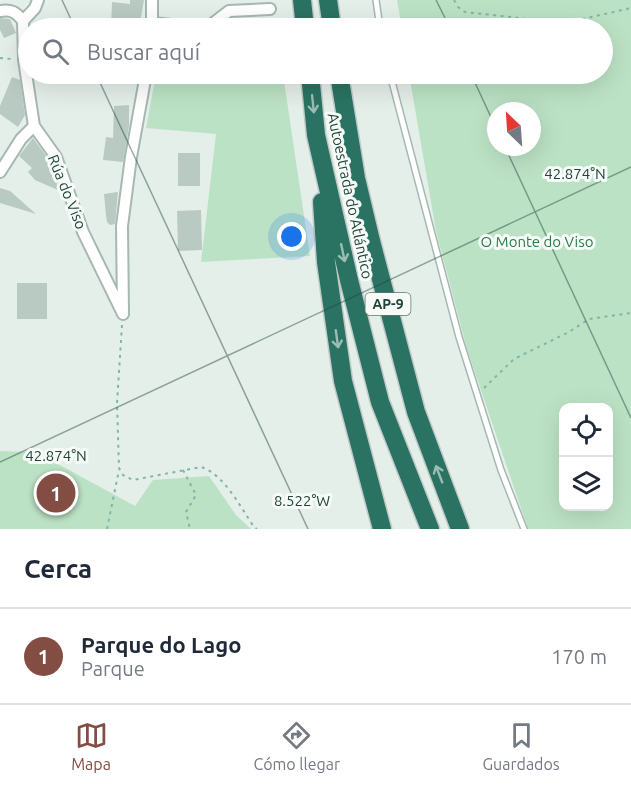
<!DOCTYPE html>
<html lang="es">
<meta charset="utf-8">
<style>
:root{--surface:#fff;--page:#f2f2f3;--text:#1f2937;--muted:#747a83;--line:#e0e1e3;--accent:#844d44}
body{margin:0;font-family:Ubuntu,sans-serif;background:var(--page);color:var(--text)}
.controls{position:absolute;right:18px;bottom:18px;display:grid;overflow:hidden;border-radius:12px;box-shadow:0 6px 24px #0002}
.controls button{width:54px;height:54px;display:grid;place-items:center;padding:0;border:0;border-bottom:2px solid var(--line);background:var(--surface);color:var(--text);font:30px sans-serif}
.compass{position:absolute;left:487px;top:102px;width:54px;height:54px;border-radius:50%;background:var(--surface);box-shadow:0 6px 24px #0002;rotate:335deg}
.you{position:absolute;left:292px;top:237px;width:21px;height:21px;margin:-15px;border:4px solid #fff;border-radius:50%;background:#1a73e8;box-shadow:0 0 0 9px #1a73e833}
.badge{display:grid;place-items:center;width:39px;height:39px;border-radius:50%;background:var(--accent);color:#fff;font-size:20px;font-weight:700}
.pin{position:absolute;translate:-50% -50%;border:3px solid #fff;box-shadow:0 2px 6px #0006}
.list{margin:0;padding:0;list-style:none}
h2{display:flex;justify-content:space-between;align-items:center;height:78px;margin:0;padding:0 24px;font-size:26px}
h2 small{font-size:20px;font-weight:400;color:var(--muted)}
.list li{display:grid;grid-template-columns:39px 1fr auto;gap:18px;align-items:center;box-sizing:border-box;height:96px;padding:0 24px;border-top:2px solid var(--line)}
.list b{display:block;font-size:22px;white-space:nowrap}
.list p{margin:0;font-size:20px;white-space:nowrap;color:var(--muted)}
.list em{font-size:20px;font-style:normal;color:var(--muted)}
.icon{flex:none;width:33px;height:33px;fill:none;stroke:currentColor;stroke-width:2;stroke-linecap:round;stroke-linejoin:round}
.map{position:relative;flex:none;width:631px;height:529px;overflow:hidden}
.search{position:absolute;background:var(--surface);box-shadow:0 6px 24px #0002;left:18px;right:18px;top:18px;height:66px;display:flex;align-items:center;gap:15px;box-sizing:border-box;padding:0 21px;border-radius:33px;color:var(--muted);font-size:22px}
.sheet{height:174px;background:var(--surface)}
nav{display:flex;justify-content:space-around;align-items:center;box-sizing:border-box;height:84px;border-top:2px solid var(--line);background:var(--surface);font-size:16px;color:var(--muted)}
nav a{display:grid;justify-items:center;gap:3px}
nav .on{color:var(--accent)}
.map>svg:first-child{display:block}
</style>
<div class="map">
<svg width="631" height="529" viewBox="0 0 631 529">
<rect width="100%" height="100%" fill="#e5efea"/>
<path fill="#bce2c5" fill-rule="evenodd" d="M397 0H631V529H528L467 349 436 231 409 74H602V28H402ZM496 111H532V147H496ZM608 407V506H564V407Z
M237 23H275L276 28H228Z
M156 74H283L310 256 201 262 216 134 146 128Z
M0 451 36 452 135 506 153 480 209 476 236 515 251 529H0Z"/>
<path fill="#b9cac3" d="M130 0H144L139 28H111L112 2 130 4Z
M0 18 10 19 16 33 4 38 0 30Z
M12 77 20 80 25 115 18 127 0 114V106Z
M129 105V126L123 162 103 160 106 137 113 138 114 106Z
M33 138 49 160 60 191 35 180 28 172 32 168 19 156Z
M178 153H200V186H178Z
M0 188 10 191 36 214 0 203Z
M118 192 115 224 110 225 107 222 106 215 104 194Z
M201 210 202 250 178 251 177 211Z
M17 283H47V319H17Z"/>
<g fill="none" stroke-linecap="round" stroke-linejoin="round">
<g stroke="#a6b8b1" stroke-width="8">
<path id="service" d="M376 0 380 28
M390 74 459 337 501 470 524 529"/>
</g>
<g stroke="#a6b8b1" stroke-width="14">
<path id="minor" d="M38 0 35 8 23 21 24 60 34 126 56 157 83 232 123 314
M152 0V28
M0 11C11 9 16 12 23 21
M153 23 199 28
M207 28 229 11 270 9
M0 172 21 139 34 126
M123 311 122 226 131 157 146 74"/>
</g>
<g stroke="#c1cac8" stroke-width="21">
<path id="motorway" d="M302 0 305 28
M328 0 332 28
M310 74 316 135 349 280 380 402 430 529
M339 74 356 178 371 241 416 412 460 529
M322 202 326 262 343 381 382 529"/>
</g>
<path stroke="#82b6a4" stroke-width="2" stroke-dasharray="3 4.5" stroke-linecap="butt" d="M454 0 458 7 465 12 565 23 631 8
M0 58 12 59
M122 325 117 403 119 468 123 475 133 480 201 467C224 474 241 508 254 527L257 529
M484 388 514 359 569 332 589 319 631 313
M183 470 196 495 186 512 190 529
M107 529 119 470"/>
<use href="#service" stroke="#fff" stroke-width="5"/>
<use href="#minor" stroke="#fff" stroke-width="10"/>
<use href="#motorway" stroke="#2a7362" stroke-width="18"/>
</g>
<defs><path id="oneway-shaft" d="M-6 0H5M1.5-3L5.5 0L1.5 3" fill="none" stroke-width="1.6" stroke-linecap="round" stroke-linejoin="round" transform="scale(1.5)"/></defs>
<g stroke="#9abeb4">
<use href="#oneway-shaft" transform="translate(313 104) rotate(84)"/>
<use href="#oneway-shaft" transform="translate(343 253) rotate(78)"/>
<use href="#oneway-shaft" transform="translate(337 339) rotate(82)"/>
<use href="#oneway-shaft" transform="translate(439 474) rotate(-111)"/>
</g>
<path fill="none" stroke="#214339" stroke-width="1.5" stroke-opacity="0.45" d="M62 0 75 28M436 0 450 28M96 74 308 529M471 74 496 128M505 147 631 418M0 462 631 167"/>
<g text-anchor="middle" stroke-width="6" stroke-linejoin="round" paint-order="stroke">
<rect fill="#f6fbf8" stroke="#617a72" stroke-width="1.5" x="365.5" y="293" width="45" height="22" rx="4.5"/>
<g font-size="14" font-weight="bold" fill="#214339">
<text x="388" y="309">AP-9</text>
</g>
<g font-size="15" fill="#214339" stroke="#f6fbf8">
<text transform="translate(67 192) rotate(68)" y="5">Rúa do Viso</text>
<text transform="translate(350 196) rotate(78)" y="5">Autoestrada do Atlántico</text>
</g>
<g font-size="15" fill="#277e47" stroke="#f6fbf8">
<text x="537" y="247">O Monte do Viso</text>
</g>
</g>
<g font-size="15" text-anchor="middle" fill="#214339" stroke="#f6fbf8" stroke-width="6" stroke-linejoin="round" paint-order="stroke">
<text x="575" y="179">42.874°N</text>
<text x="56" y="461">42.874°N</text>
<text x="302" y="506">8.522°W</text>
</g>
</svg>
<div class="controls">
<button><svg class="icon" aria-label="locate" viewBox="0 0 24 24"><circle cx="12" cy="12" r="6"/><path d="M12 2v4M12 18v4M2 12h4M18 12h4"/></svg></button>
<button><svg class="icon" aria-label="layers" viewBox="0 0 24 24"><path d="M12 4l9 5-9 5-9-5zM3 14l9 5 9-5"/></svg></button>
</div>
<svg class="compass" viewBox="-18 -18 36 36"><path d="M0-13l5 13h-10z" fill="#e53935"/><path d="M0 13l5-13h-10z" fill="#747a83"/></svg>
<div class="you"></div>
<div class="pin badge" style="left:56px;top:493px">1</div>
<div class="search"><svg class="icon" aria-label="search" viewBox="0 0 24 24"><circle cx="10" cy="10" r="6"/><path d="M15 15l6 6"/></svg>Buscar aquí</div>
</div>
<section class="sheet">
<h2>Cerca<small></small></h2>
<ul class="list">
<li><span class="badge">1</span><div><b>Parque do Lago</b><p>Parque</p></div><em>170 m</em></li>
</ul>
</section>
<nav>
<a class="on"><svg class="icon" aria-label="map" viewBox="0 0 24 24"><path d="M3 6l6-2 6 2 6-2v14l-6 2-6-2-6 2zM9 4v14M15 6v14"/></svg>Mapa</a>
<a><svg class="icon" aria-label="directions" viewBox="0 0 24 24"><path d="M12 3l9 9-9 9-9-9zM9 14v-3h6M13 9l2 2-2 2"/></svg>Cómo llegar</a>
<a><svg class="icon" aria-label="saved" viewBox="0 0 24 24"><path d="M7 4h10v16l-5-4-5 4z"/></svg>Guardados</a>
</nav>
